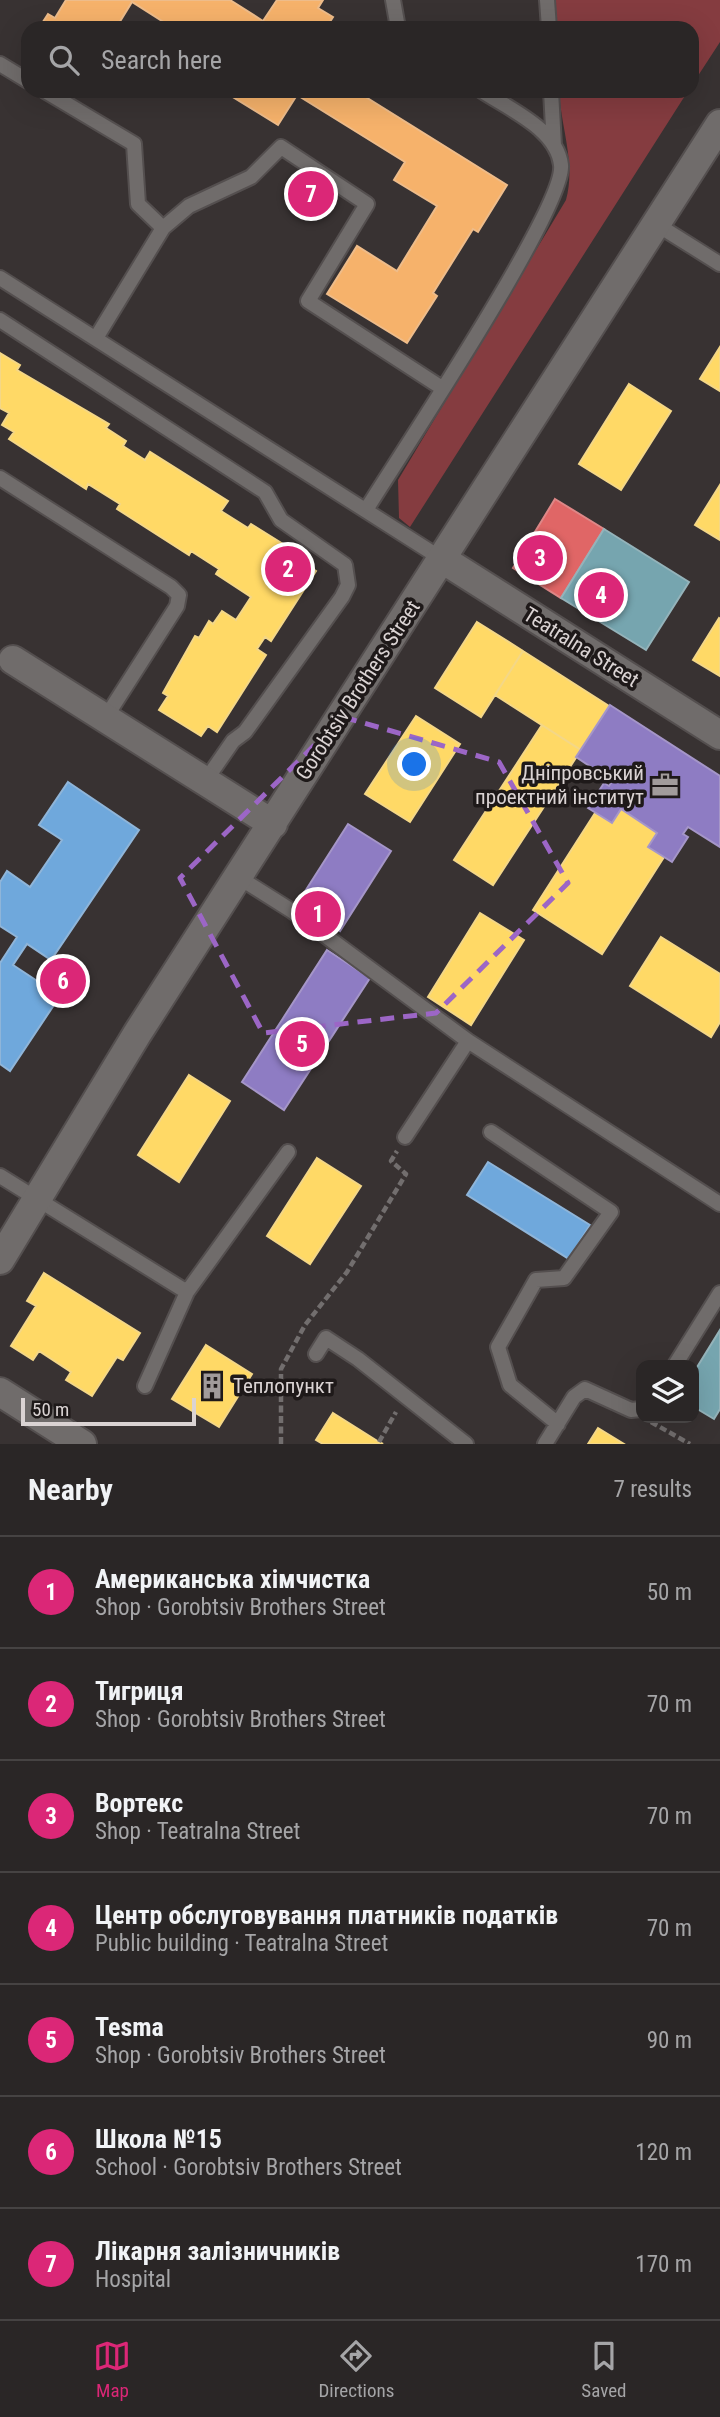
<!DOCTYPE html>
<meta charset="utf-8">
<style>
:root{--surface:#2a2626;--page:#363232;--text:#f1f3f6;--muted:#a5a5a7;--line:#464343;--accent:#db2777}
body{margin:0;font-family:"Roboto Condensed",sans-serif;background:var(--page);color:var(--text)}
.controls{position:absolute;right:21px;bottom:21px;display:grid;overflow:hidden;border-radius:14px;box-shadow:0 7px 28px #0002}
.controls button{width:63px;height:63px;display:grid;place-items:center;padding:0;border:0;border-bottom:2px solid var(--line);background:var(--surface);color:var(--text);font:35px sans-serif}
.scale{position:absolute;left:21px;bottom:18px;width:175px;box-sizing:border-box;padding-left:7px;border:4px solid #dad3d3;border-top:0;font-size:19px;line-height:24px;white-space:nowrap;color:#dad3d3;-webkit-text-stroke:5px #1e1919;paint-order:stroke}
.you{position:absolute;left:415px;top:765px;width:24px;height:24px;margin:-18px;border:5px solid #fff;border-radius:50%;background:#1a73e8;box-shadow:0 0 0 10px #1a73e833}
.badge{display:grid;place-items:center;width:46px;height:46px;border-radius:50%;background:var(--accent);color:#fff;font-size:23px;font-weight:700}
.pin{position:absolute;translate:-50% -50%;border:4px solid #fff;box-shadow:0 2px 7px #0006}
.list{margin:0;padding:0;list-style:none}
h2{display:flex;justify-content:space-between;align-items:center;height:91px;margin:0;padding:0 28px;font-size:30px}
h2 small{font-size:23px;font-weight:400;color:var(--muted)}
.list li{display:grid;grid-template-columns:46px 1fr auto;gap:21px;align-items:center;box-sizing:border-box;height:112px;padding:0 28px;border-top:2px solid var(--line)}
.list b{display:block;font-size:26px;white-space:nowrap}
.list p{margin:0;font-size:23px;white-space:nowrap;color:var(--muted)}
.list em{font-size:23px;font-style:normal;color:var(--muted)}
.icon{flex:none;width:38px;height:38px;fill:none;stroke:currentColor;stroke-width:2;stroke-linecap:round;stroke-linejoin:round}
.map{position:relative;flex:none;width:720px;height:1444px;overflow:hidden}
.search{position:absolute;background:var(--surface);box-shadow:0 7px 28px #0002;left:21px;right:21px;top:21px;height:77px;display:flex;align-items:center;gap:18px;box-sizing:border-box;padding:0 24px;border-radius:21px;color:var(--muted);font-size:26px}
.sheet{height:875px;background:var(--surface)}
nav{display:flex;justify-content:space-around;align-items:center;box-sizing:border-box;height:98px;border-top:2px solid var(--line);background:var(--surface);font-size:19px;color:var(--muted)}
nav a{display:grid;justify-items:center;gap:4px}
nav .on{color:var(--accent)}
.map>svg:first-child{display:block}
</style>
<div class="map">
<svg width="720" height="1444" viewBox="0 0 720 1444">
<rect width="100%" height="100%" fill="#383232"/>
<path fill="#853c40" d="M555 0H720V42L692 85V28H556Z
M559 91H688L410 527 399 518 398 480 566 200C576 163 561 128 559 91Z"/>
<path fill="#ffd966" stroke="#f4d787" stroke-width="2" d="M720 347V391L700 379Z
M0 353 20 365 17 370 109 424 106 428 126 441 123 446 145 460 150 452 228 501 221 511 248 528 251 524 307 559 304 563 316 571 271 641 265 637 257 649 266 655 217 732 208 726 201 736 159 710 168 696 163 693 195 636 199 638 209 621 213 624 222 611 236 620 251 597 216 574 219 569 191 551 189 555 117 509 120 504 88 484 86 489 9 439 14 432 2 425 9 413 0 408Z
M629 384 671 411 621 490 579 464Z
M720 485V540L695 525Z
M719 618 720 619V676L693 660Z
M477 622 523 651 481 717 435 688Z
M523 651 609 706 581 750 495 695Z
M416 716 460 744 410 822 365 794Z
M542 725 581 750 493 885 454 860Z
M621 809 657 833 648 847 664 857 602 954 533 910 595 813 612 823Z
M480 913 524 940 471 1025 428 997Z
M661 937 720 974V1022L711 1037 630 986Z
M189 1075 230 1101 179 1182 138 1155Z
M317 1158 361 1186 310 1264 267 1236Z
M44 1273 140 1333 123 1360 117 1357 92 1396 66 1380 71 1372 39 1351 33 1360 11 1346 36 1306 27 1301Z
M206 1345 252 1374 219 1427 172 1399Z
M333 1413 379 1442 383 1444H323L316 1440Z
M598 1428 624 1444H588Z"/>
<path fill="#e06666" stroke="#de8787" stroke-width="2" d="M555 499 604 529 561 598 513 568Z"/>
<path fill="#8e7cc3" stroke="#a596c8" stroke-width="2" d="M610 705 720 776V847L688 827 683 834 688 837 672 862 648 847 657 833 621 809 612 823 588 808 604 783 609 786 612 781 576 757Z
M348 824 391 851 340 931 297 904Z
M327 950 370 978 284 1110 242 1082Z"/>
<path fill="#6fa8dc" stroke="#8fb5d9" stroke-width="2" d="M68 782 139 830 51 960 27 944 13 965 60 996 10 1071 0 1064V963L17 937 0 926V882L7 871 30 887 62 840 39 825Z
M488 1162 590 1225 569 1259 467 1195Z"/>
<path fill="#f6b26b" stroke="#eebc8a" stroke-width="2" d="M66 0H230L263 21 277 0H323L318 8 333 17 326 28H173L132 2 116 28H39L48 14 55 18Z
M223 91H356L507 185 478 232 473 229 433 293 437 296 407 343 327 294 357 246 397 271 437 206 394 180 405 162 297 95 278 125Z"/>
<path fill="#76a5af" stroke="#94b3ba" stroke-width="2" d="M604 529 689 582 646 650 561 598Z
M720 1330V1409L714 1419 694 1407V1372Z"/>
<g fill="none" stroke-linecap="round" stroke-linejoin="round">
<g stroke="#544f4f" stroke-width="18">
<path id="service" d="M393 0 398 28
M547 0 549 28
M0 64 28 81
M45 91 134 144 138 204 163 228
M551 91 554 146
M656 224 720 264
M0 278 442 559
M0 320 265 492 281 520 345 565 348 585 342 597 245 732 233 741 206 780
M96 338 163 228 189 206 251 177 281 147 367 204 308 301 442 388
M0 478 171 587 179 595 177 606 106 717
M366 510C398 458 566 207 561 165 557 129 509 109 482 91
M238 877 292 911 468 1041 405 1137
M468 1041 720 1204
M491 1132 611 1212 564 1278 536 1280 498 1347 510 1385 558 1424
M0 1176 187 1292 145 1386
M187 1292 288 1152
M316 1354 326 1338 358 1359 466 1444
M675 1365 720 1293
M545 1444 574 1397 585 1389 631 1410 641 1409"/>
</g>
<g stroke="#544f4f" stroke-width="32">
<path id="minor" d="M442 559 720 735
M13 660 273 824
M0 1260 137 1034 720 124
M0 1392 82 1444"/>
</g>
<path stroke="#726e6e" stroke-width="4.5" stroke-dasharray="7 3.5" stroke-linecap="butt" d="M651 1422 690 1444
M379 1442 396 1412
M281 1444V1369L305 1325 347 1272 406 1174 391 1161 397 1151"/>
<use href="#service" stroke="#706c6b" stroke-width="14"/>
<use href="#minor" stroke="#706c6b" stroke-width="28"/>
</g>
<path fill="none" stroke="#9c66c6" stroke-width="5" stroke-dasharray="14 9" stroke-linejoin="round" d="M343 717 499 762 568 883 436 1013 263 1033 180 878Z"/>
<defs>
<g id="office-bare" transform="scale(2.1)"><path d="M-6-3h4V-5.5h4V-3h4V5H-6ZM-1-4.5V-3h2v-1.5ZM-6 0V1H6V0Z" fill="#a19b9b" stroke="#1e1919" stroke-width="2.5" paint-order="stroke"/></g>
<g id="building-bare" transform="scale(2.1)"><path d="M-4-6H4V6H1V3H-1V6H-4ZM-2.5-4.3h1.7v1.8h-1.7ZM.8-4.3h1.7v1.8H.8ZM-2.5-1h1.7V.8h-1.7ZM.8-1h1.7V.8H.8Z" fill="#a19b9b" stroke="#1e1919" stroke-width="2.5" paint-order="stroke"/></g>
</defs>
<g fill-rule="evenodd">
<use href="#office-bare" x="665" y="785"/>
<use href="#building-bare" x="212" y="1386"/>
</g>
<g text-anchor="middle" stroke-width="7" stroke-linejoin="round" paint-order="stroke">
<g font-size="21" fill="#dad3d3" stroke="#1e1919">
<text transform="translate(581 647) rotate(32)" y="7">Teatralna Street</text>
<text transform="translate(358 690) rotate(-57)" y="7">Gorobtsiv Brothers Street</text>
</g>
<g font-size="21" fill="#dad3d3" stroke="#1e1919" text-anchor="end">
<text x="644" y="780">Дніпровський<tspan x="644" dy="24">проектний інститут</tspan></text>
<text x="233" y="1393" text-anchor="start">Теплопункт</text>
</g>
</g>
</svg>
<div class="controls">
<button><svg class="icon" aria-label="layers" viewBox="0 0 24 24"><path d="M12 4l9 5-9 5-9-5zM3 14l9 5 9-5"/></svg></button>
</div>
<div class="scale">50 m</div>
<div class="you"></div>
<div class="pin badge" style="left:318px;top:914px">1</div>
<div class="pin badge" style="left:288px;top:569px">2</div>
<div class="pin badge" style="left:540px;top:558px">3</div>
<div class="pin badge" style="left:601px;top:595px">4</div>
<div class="pin badge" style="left:302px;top:1044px">5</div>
<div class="pin badge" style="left:63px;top:981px">6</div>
<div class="pin badge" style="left:311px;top:194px">7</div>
<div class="search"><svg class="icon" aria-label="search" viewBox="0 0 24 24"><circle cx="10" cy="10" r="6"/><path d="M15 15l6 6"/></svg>Search here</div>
</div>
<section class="sheet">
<h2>Nearby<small>7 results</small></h2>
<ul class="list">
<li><span class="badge">1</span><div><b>Американська хімчистка</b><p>Shop · Gorobtsiv Brothers Street</p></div><em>50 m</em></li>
<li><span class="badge">2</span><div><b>Тигриця</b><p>Shop · Gorobtsiv Brothers Street</p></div><em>70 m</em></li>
<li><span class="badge">3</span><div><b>Вортекс</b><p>Shop · Teatralna Street</p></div><em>70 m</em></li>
<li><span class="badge">4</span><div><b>Центр обслуговування платників податків</b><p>Public building · Teatralna Street</p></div><em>70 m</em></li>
<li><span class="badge">5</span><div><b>Tesma</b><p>Shop · Gorobtsiv Brothers Street</p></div><em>90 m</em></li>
<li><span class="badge">6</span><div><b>Школа №15</b><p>School · Gorobtsiv Brothers Street</p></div><em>120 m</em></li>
<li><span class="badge">7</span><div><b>Лікарня залізничників</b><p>Hospital</p></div><em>170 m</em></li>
</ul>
</section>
<nav>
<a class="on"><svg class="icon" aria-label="map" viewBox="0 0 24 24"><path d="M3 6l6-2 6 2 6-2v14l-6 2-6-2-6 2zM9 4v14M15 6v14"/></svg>Map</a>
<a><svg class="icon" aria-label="directions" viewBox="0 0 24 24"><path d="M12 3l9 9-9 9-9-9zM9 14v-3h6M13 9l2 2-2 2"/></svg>Directions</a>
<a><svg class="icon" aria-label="saved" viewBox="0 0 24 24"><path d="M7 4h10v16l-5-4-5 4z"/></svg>Saved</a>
</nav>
